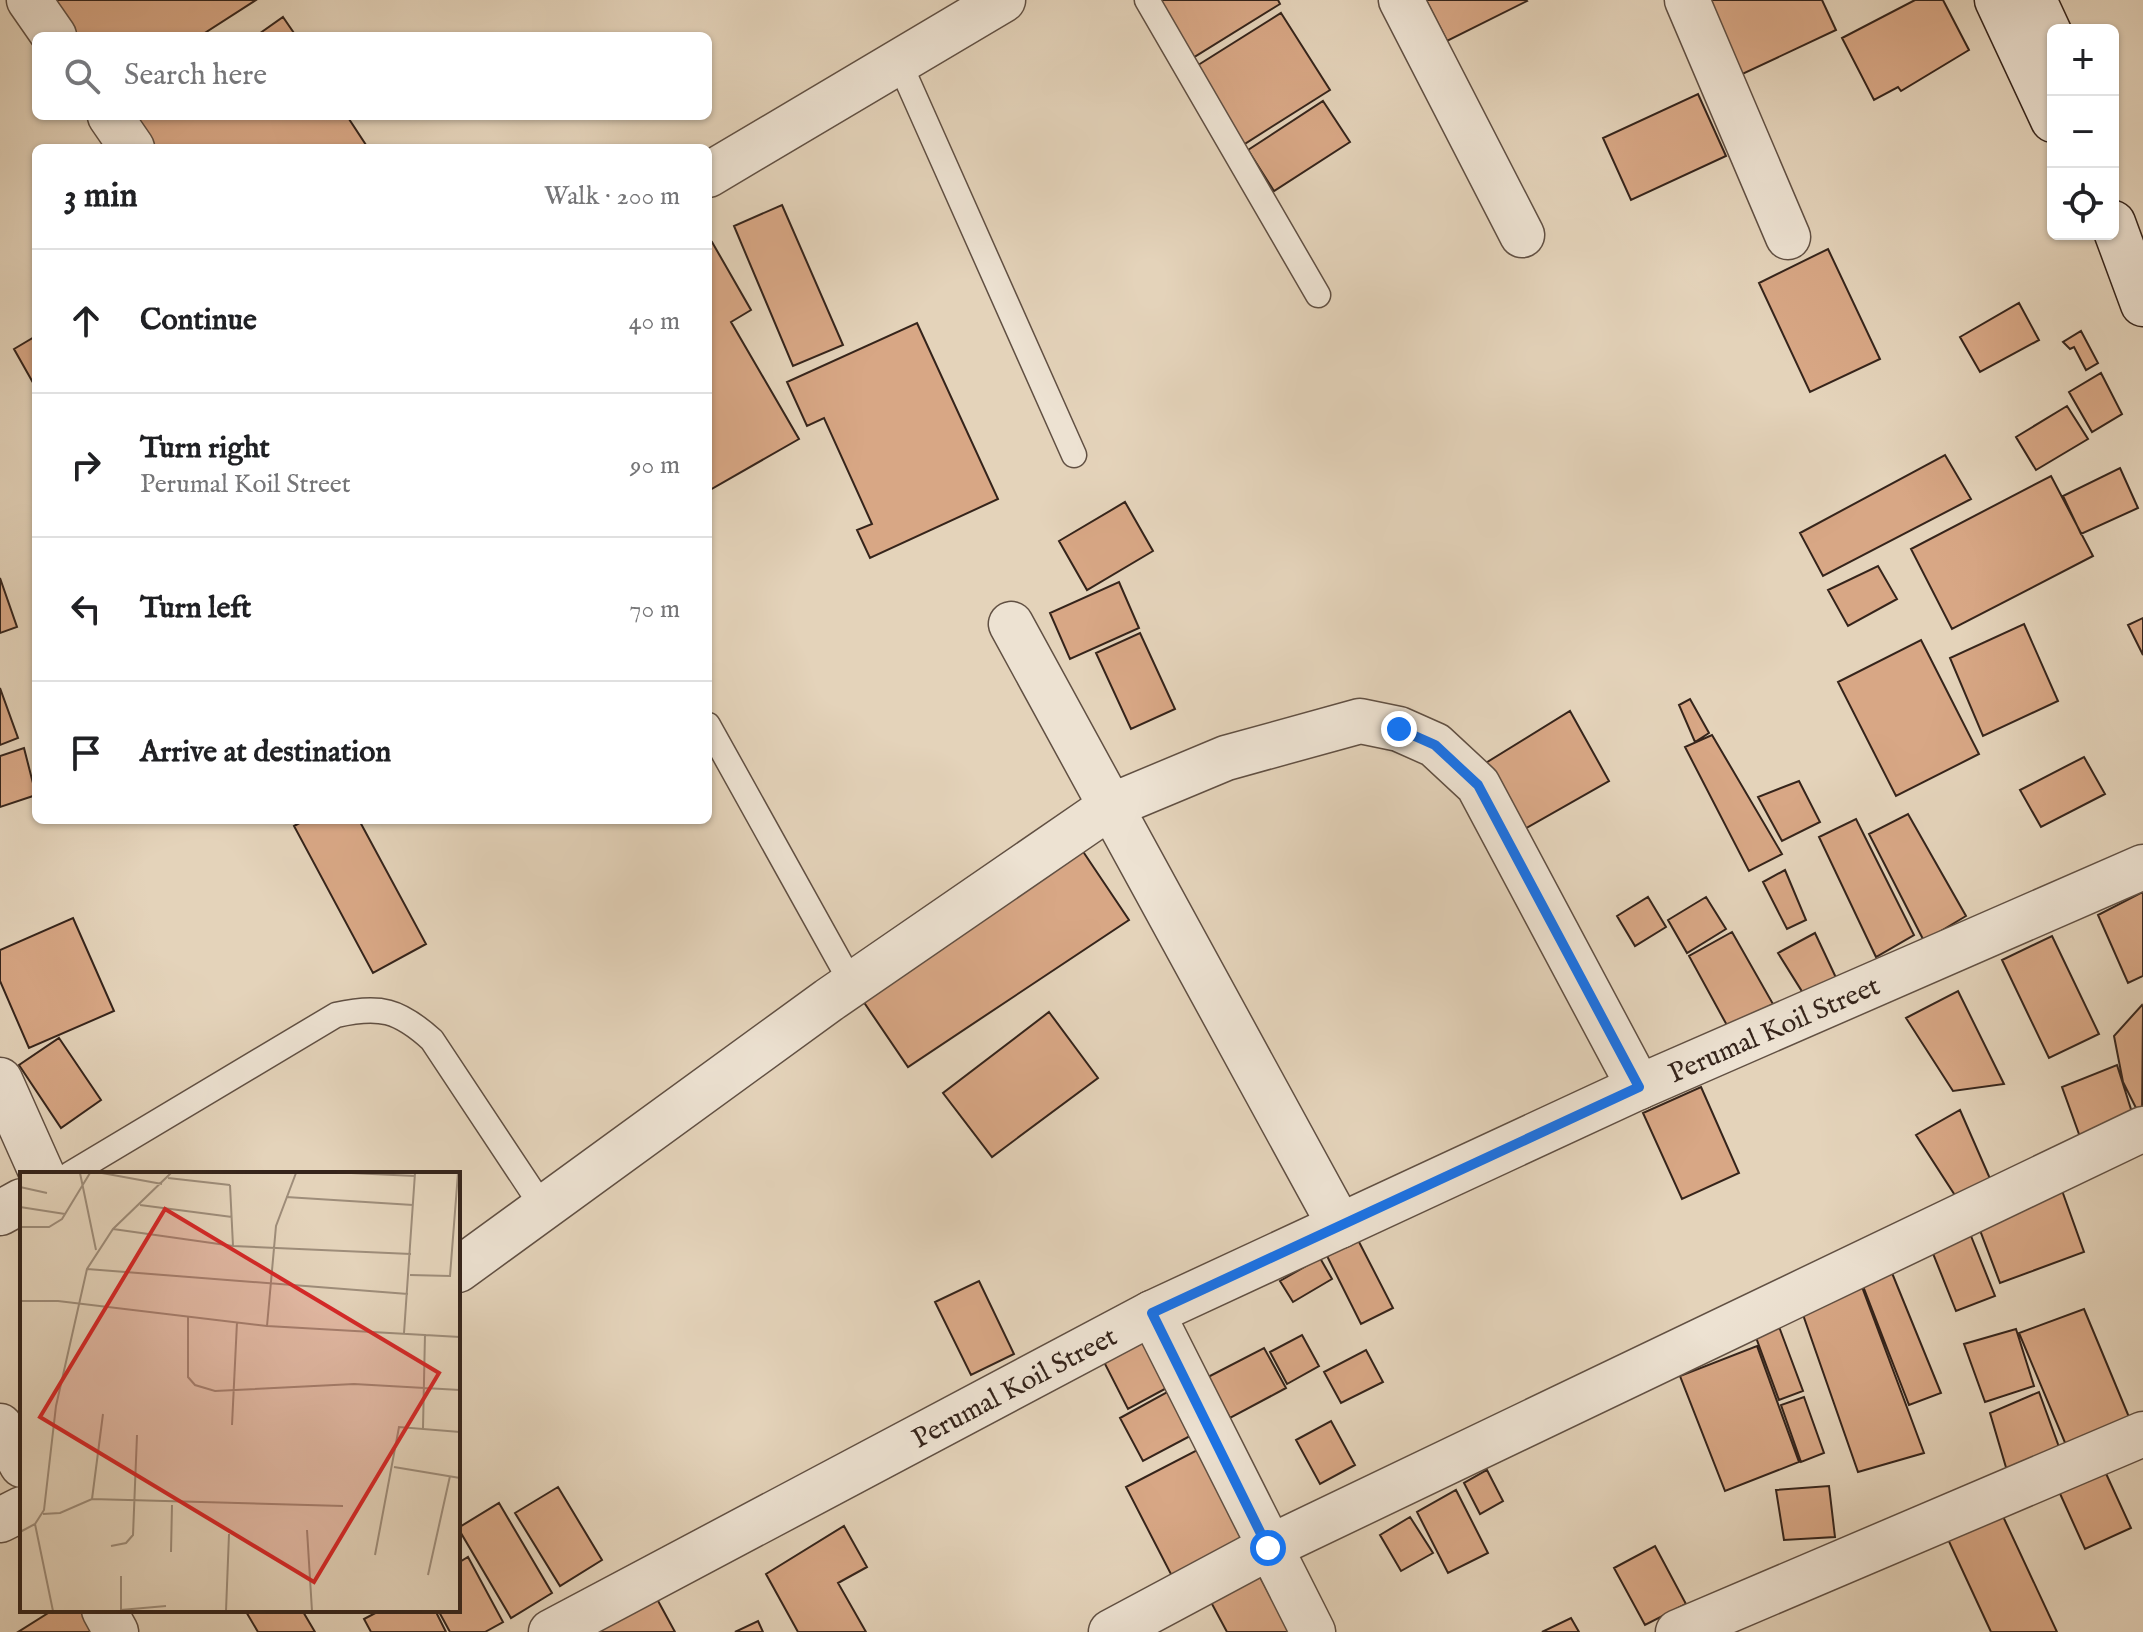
<!DOCTYPE html>
<meta charset="utf-8">
<style>
:root{--surface:#fff;--page:#f6f6f6;--text:#202124;--muted:#757577;--line:#e0e0e0}
body{margin:0;font-family:"IM FELL English",serif;background:var(--page);color:var(--text)}
.controls{position:absolute;right:24px;top:24px;display:grid;overflow:hidden;border-radius:12px;box-shadow:0 2px 6px #0004}
.controls button{width:72px;height:72px;display:grid;place-items:center;padding:0;border:0;border-bottom:2px solid var(--line);background:var(--surface);color:var(--text);font:40px sans-serif}
.stop{position:absolute;width:24px;height:24px;margin:-18px;border:6px solid #1a73e8;border-radius:50%;background:#fff}
.stop.end{background:#1a73e8;border-color:#fff;box-shadow:0 2px 8px #0008}
.list{margin:0;padding:0;list-style:none}
h2{display:flex;justify-content:space-between;align-items:center;height:104px;margin:0;padding:0 32px;font-size:34px}
h2 small{font-size:26px;font-weight:400;color:var(--muted)}
.list li{display:grid;grid-template-columns:52px 1fr auto;gap:24px;align-items:center;box-sizing:border-box;height:144px;padding:0 32px;border-top:2px solid var(--line)}
.list b{display:block;font-size:30px;white-space:nowrap}
.list p{margin:0;font-size:26px;white-space:nowrap;color:var(--muted)}
.list em{font-size:26px;font-style:normal;color:var(--muted)}
.icon{flex:none;width:44px;height:44px;fill:none;stroke:currentColor;stroke-width:2;stroke-linecap:round;stroke-linejoin:round}
.map{position:relative;flex:none;width:2143px;height:1632px;overflow:hidden}
.search{position:absolute;background:var(--surface);box-shadow:0 2px 6px #0004;left:32px;top:32px;width:680px;height:88px;display:flex;align-items:center;gap:20px;box-sizing:border-box;padding:0 28px;border-radius:12px;color:var(--muted);font-size:30px}
.panel{position:absolute;background:var(--surface);box-shadow:0 2px 6px #0004;left:32px;top:144px;width:680px;height:680px;border-radius:12px}
.map>svg:first-child{display:block}
</style>
<div class="map">
<svg width="2143" height="1632" viewBox="0 0 2143 1632">
<rect width="100%" height="100%" fill="#e4d3ba"/>
<filter id="stains"><feTurbulence type="fractalNoise" baseFrequency=".0025" numOctaves="4"/><feColorMatrix values="0 0 0 0 .2 0 0 0 0 .09 0 0 0 0 .02 0 0 0 .5 -.17"/></filter>
<radialGradient id="worn" r=".72"><stop offset=".6" stop-color="#630" stop-opacity="0"/><stop offset="1" stop-color="#630" stop-opacity=".3"/></radialGradient>
<path fill="#d8a785" stroke="#35241b" stroke-width="2" d="M39 0H256L200 36H62Z
M1155 0H1278L1280 4 1191 59Z
M1426 0H1526L1527 1 1447 41Z
M1699 0H1822L1836 30 1736 77Z
M1915 0H1943L1969 50 1901 91 1898 87 1874 100 1842 38Z
M1281 13 1330 90 1243 145 1195 67Z
M283 17 296 36H256Z
M1698 94 1726 156 1631 200 1603 138Z
M1323 101 1350 142 1274 191 1248 150Z
M136 116H347L368 148H153Z
M782 205 843 345 793 366 734 226Z
M712 242 751 310 731 322 799 439 708 491V244Z
M1828 249 1880 359 1810 392 1759 283Z
M2019 303 2039 340 1980 372 1960 337Z
M917 323 998 499 870 558 857 530 872 524 824 418 807 426 787 382Z
M2081 331 2098 363 2086 370 2074 347 2070 349 2063 342Z
M36 336V388L14 349Z
M2101 373 2122 414 2092 432 2069 392Z
M2067 406 2088 439 2036 470 2016 437Z
M1945 455 1971 499 1823 576 1800 533Z
M2120 468 2138 508 2081 534 2063 496Z
M2051 476 2093 556 1952 629 1911 549Z
M1125 502 1153 551 1087 590 1059 541Z
M1878 566 1897 599 1848 626 1828 590Z
M0 578 17 627 0 633Z
M1119 582 1139 628 1070 659 1050 613Z
M2143 618V655L2128 625Z
M2024 624 2058 701 1983 736 1950 658Z
M1140 633 1175 709 1131 729 1096 653Z
M1921 640 1979 754 1896 796 1838 682Z
M0 688 18 738 0 745Z
M1690 699 1709 733 1695 742 1679 705Z
M1570 711 1609 781 1523 830 1484 764Z
M1712 735 1782 854 1749 871 1685 747Z
M24 748 36 795 0 807V756Z
M2084 757 2105 794 2041 827 2020 790Z
M1799 781 1820 822 1782 841 1758 797Z
M1908 814 1966 916 1924 941 1869 834Z
M1856 819 1914 935 1876 957 1819 837Z
M305 820H359L426 944 373 973 294 826Z
M1082 850 1129 920 908 1067 861 998Z
M1785 870 1806 920 1787 929 1763 882Z
M2143 892V976L2128 983 2098 915Z
M1648 897 1666 927 1635 946 1617 916Z
M1706 897 1726 929 1687 953 1668 920Z
M73 918 114 1011 29 1048 0 981V950Z
M1732 932 1773 1004 1729 1029 1689 956Z
M1815 933 1838 982 1808 1001 1778 953Z
M2052 936 2099 1034 2049 1058 2002 960Z
M1958 991 2004 1084 1953 1091 1906 1018Z
M2142 1005 2143 1007 2142 1120 2123 1082 2114 1036Z
M1049 1012 1098 1078 992 1157 943 1093Z
M59 1038 101 1100 61 1128 19 1065Z
M2117 1065 2136 1125 2084 1148 2062 1087Z
M1701 1087 1739 1173 1682 1199 1643 1113Z
M1960 1110 1995 1190 1960 1203 1916 1135Z
M2060 1185 2084 1252 2000 1283 1975 1217Z
M1967 1226 1995 1296 1956 1311 1928 1241Z
M1358 1240 1393 1308 1361 1324 1327 1256Z
M1320 1258 1332 1279 1293 1302 1280 1281Z
M1892 1273 1941 1393 1909 1405 1863 1286Z
M1859 1279 1924 1453 1858 1472 1801 1309Z
M979 1281 1014 1354 971 1375 935 1302Z
M2084 1309 2134 1429 2071 1457 2019 1333Z
M1778 1324 1803 1391 1779 1400 1754 1332Z
M2016 1329 2034 1386 1985 1402 1964 1344Z
M1302 1335 1319 1366 1287 1384 1270 1352Z
M1149 1338 1174 1384 1128 1409 1104 1362Z
M1757 1346 1799 1462 1725 1491 1680 1376Z
M1264 1348 1286 1388 1230 1418 1208 1377Z
M1366 1350 1383 1382 1341 1403 1324 1372Z
M1169 1391 1192 1435 1143 1461 1120 1418Z
M2039 1392 2063 1458 2010 1481 1990 1413Z
M1804 1397 1824 1453 1801 1462 1781 1405Z
M1331 1421 1355 1465 1320 1484 1296 1440Z
M1205 1446 1253 1538 1174 1580 1126 1487Z
M2103 1467 2131 1528 2085 1549 2057 1487Z
M1487 1470 1503 1501 1480 1514 1464 1483Z
M1829 1486 1835 1537 1784 1540 1776 1490Z
M558 1487 602 1560 560 1586 515 1513Z
M1456 1490 1488 1553 1448 1573 1417 1512Z
M499 1503 552 1593 511 1618 458 1528Z
M2000 1510 2057 1632H1991L1946 1535Z
M1410 1517 1433 1553 1401 1571 1380 1535Z
M844 1526 867 1567 838 1583 866 1632H798L766 1574Z
M1655 1546 1686 1604 1645 1625 1614 1568Z
M468 1557 503 1622 485 1632H450L438 1610H458V1563Z
M1253 1564 1290 1632H1227L1205 1591Z
M657 1599 675 1632H597Z
M53 1610H89L102 1632H18Z
M245 1610H302L315 1632H258Z
M381 1610H435L446 1632H371L364 1619Z
M1571 1618 1579 1632H1542Z
M758 1621 763 1632H735Z"/>
<g fill="none" stroke-linecap="round" stroke-linejoin="round">
<g stroke="#615043" stroke-width="27">
<path id="service" d="M1147 0 1318 295
M899 62 1074 455
M708 725 852 984
M70 1174 336 1015C380 1005 399 1010 432 1040L544 1209"/>
</g>
<g stroke="#615043" stroke-width="47">
<path id="minor" d="M29 0 54 36
M1401 0 1522 235
M1687 0 1788 237
M110 116 132 148
M708 175 1003 0
M1011 624 1340 1226
M0 1080 42 1174
M0 1213 22 1201
M458 1270 829 1000 1111 806 1226 758 1360 721 1399 729 1435 745 1478 785 1639 1087
M1152 1313 1313 1632
M0 1426 22 1465
M0 1520 22 1509
M104 1610 116 1632
M1111 1632 1268 1548 2143 1129
M1678 1632 2143 1434"/>
</g>
<g stroke="#615043" stroke-width="47">
<g id="tertiary">
<path id="s1" d="M551 1632 1152 1313 1639 1087 2143 867"/>
</g>
</g>
<g stroke="#35241b" stroke-width="47">
<path id="secondary" d="M1997 0 2053 120
M2034 0 2053 41
M2113 223 2143 304"/>
</g>
<use href="#service" stroke="#ede2d2" stroke-width="24"/>
<use href="#minor" stroke="#ede2d2" stroke-width="44"/>
<use href="#tertiary" stroke="#ede2d2" stroke-width="44"/>
<use href="#secondary" stroke="#ede2d2" stroke-width="44"/>
</g>
<g fill="none" stroke-linecap="round" stroke-linejoin="round">
<path stroke="#1a73e8" stroke-width="10" d="M1268 1548 1152 1313 1639 1087 1478 785 1435 745 1399 729"/>
</g>
<g text-anchor="middle" stroke-width="7" stroke-linejoin="round" paint-order="stroke">
<g font-size="28" fill="#35241b" stroke="#ede2d2">
<text dy="10" stroke="none"><textPath href="#s1" startOffset="1364">Perumal Koil Street</textPath></text>
<text dy="10" stroke="none"><textPath href="#s1" startOffset="524">Perumal Koil Street</textPath></text>
</g>
</g>
<g transform="translate(20 1172)">
<rect width="440" height="440" fill="#e4d3ba"/>
<path fill="none" stroke="#9e8d7a" stroke-width="2" d="M60 1 76 78M82 1 142 12M331 1 395 4M148 6 210 13M210 13 213 74M0 15 27 21M266 25 393 33M120 33 212 45M0 35 45 42M0 55H29L42 47 70 1M93 57 213 74 391 82M67 97 388 122M390 103 430 104 438 1M0 129H38L247 154 440 165M168 145V205L175 213 195 219 334 212 440 218M247 154 256 54 276 1M384 161 395 1M212 253 217 150M403 256 405 162M374 295 440 306M72 327 83 242M23 342 40 341 72 327 323 334M15 352 33 439M287 358 292 439M0 360 15 352 24 338 36 234 67 97 93 57 151 1M91 374 106 371 113 363 117 263M151 380 152 333M355 383 379 255 440 260M408 403 430 304M101 404V439M89 439 146 434M206 439 209 362"/>
<path fill="#d62828" fill-opacity="0.15" stroke="#d62828" stroke-width="4" d="M145 37 419 201 294 410 20 245Z"/>
<rect width="440" height="440" fill="none" stroke="#35241b" stroke-width="4"/>
</g>
<rect width="100%" height="100%" filter="url(#stains)"/>
<rect width="100%" height="100%" fill="url(#worn)"/>
</svg>
<div class="controls">
<button>+</button>
<button>−</button>
<button><svg class="icon" aria-label="locate" viewBox="0 0 24 24"><circle cx="12" cy="12" r="6"/><path d="M12 2v4M12 18v4M2 12h4M18 12h4"/></svg></button>
</div>
<div class="stop" style="left:1268px;top:1548px"></div>
<div class="stop end" style="left:1399px;top:729px"></div>
<div class="search"><svg class="icon" aria-label="search" viewBox="0 0 24 24"><circle cx="10" cy="10" r="6"/><path d="M15 15l6 6"/></svg>Search here</div>
<section class="panel">
<h2>3 min<small>Walk · 200 m</small></h2>
<ul class="list">
<li><svg class="icon" aria-label="ahead" viewBox="0 0 24 24"><path d="M12 20V5M6 11l6-6 6 6"/></svg><div><b>Continue</b></div><em>40 m</em></li>
<li><svg class="icon" aria-label="right" viewBox="0 0 24 24"><path d="M7 20v-9h11M14 6l5 5-5 5"/></svg><div><b>Turn right</b><p>Perumal Koil Street</p></div><em>90 m</em></li>
<li><svg class="icon" aria-label="left" viewBox="0 0 24 24"><path d="M17 20v-9H6M10 6l-5 5 5 5"/></svg><div><b>Turn left</b></div><em>70 m</em></li>
<li><svg class="icon" aria-label="arrive" viewBox="0 0 24 24"><path d="M6 21V4h12l-3 4 3 4H6"/></svg><div><b>Arrive at destination</b></div></li>
</ul>
</section>
</div>
